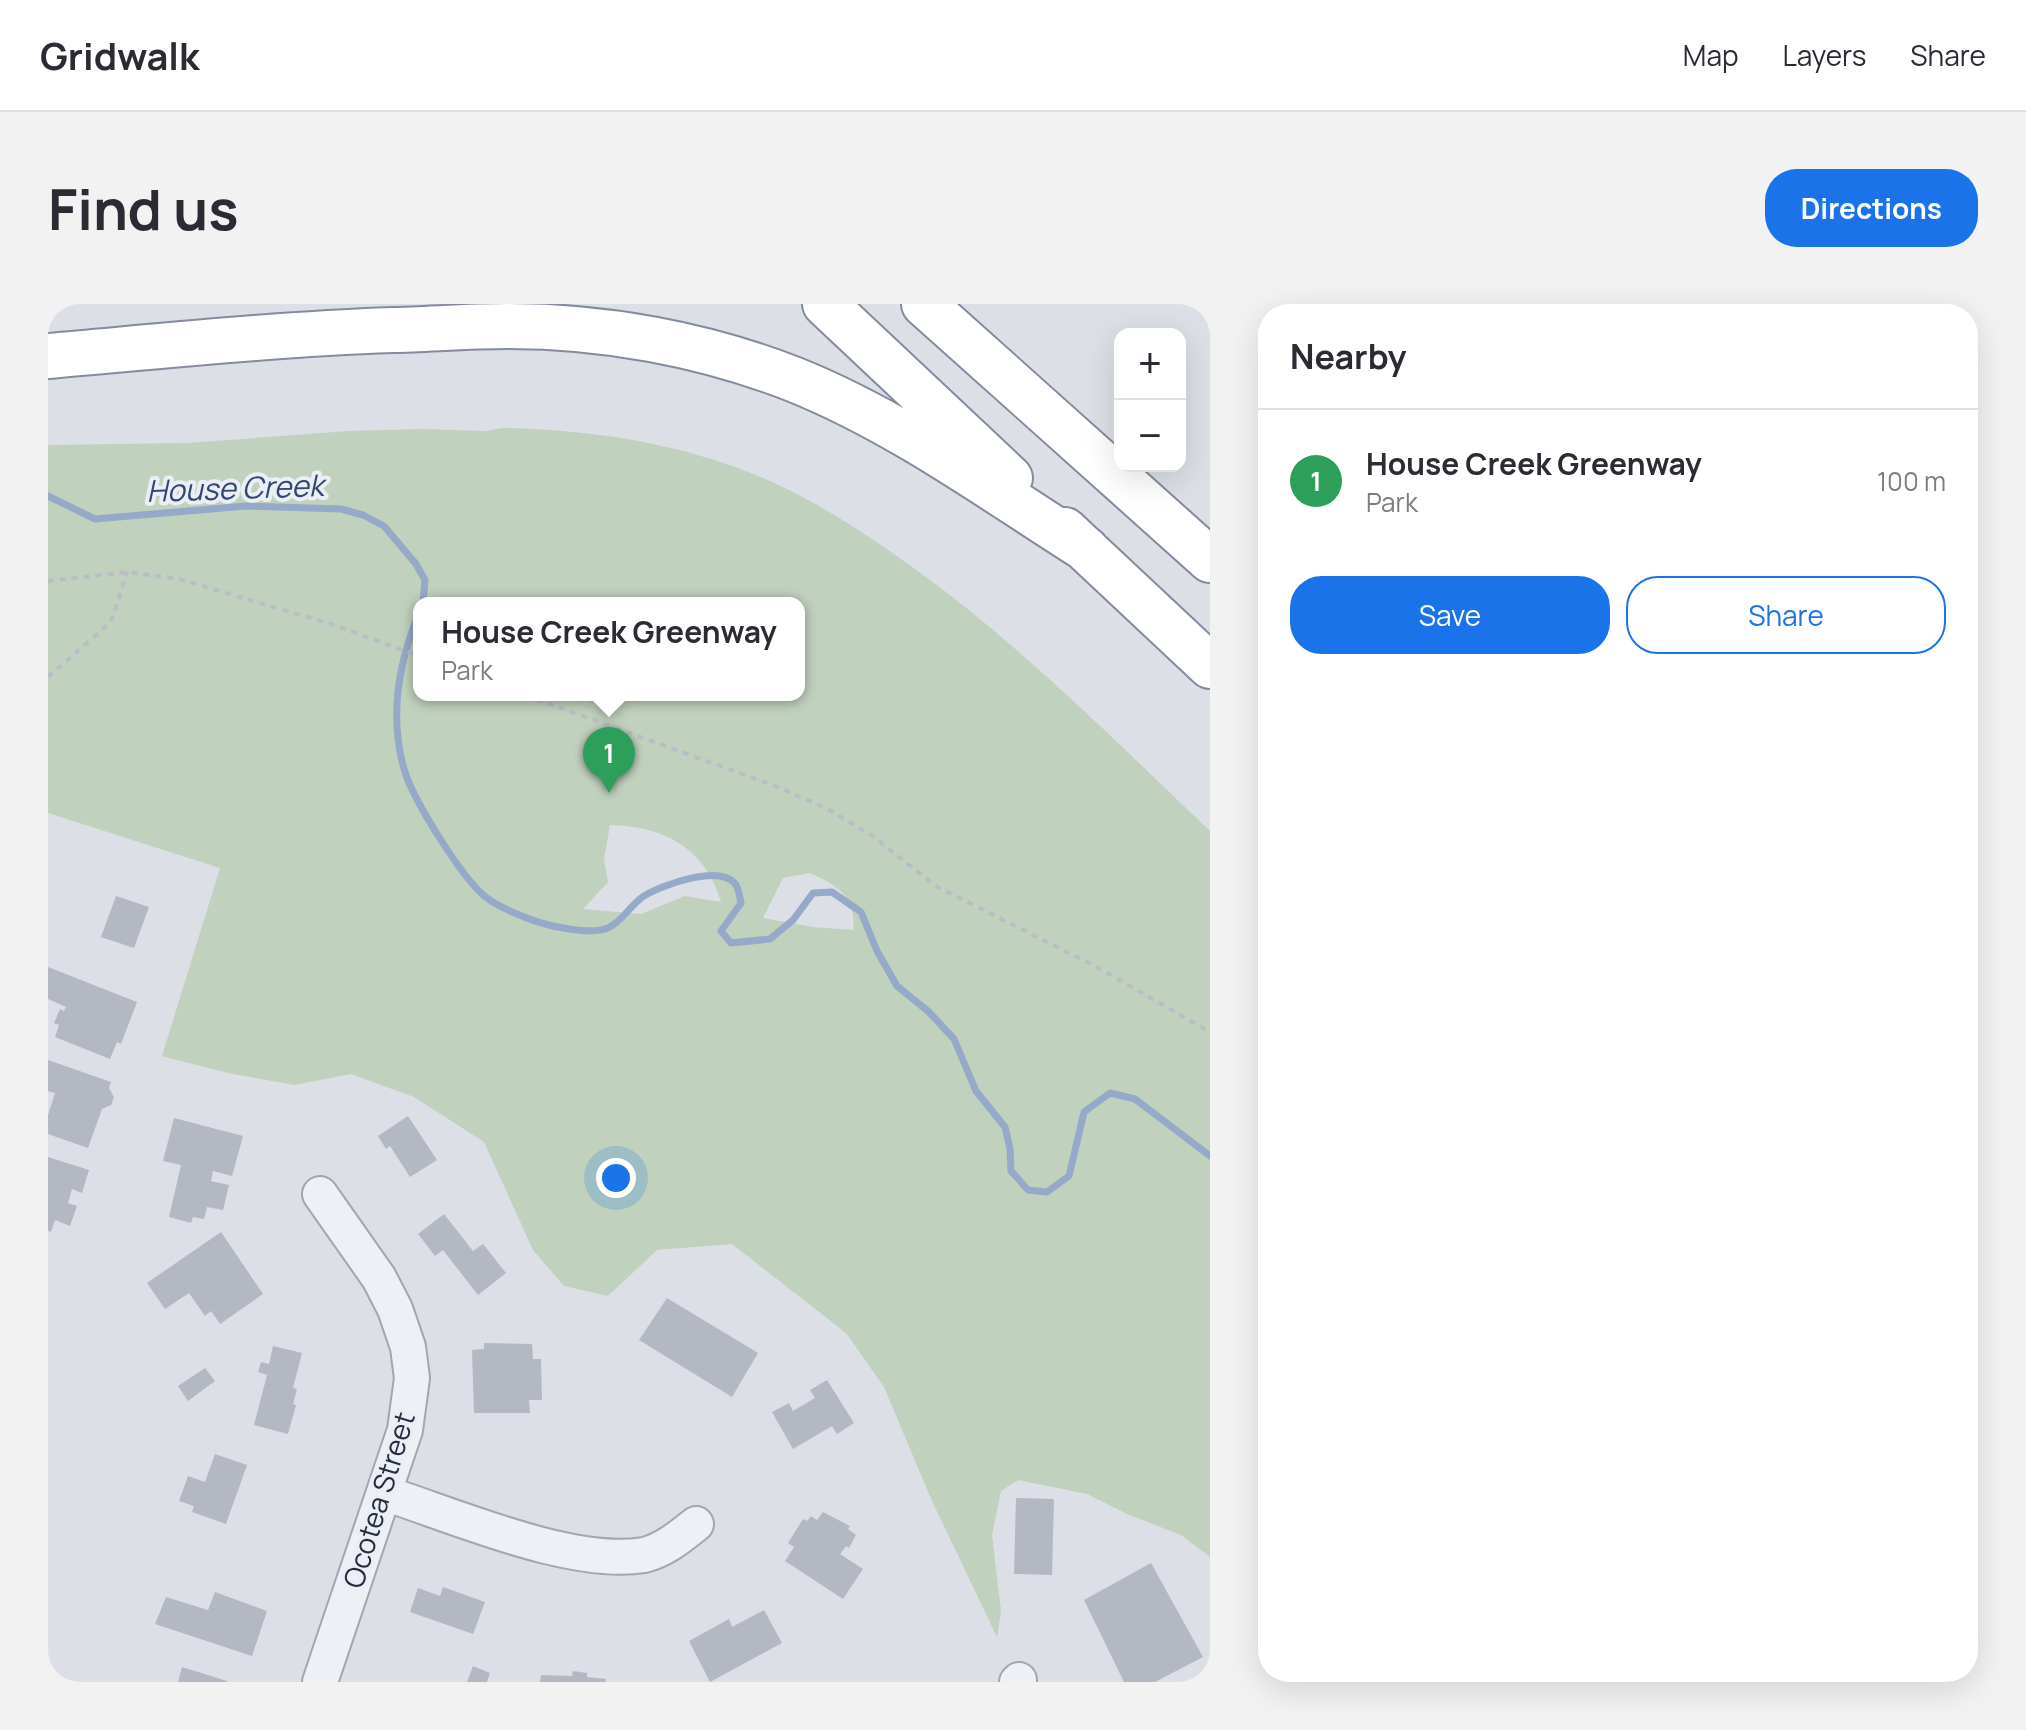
<!DOCTYPE html>
<meta charset="utf-8">
<style>
:root{--surface:#fff;--page:#f2f2f3;--text:#2b2b33;--muted:#7c7c81;--line:#e1e1e2;--accent:#1a73e8}
body{margin:0;font-family:Manrope,sans-serif;background:var(--page);color:var(--text)}
.controls{position:absolute;right:24px;top:24px;display:grid;overflow:hidden;border-radius:16px;box-shadow:0 8px 32px #0002}
.controls button{width:72px;height:72px;display:grid;place-items:center;padding:0;border:0;border-bottom:2px solid var(--line);background:var(--surface);color:var(--text);font:40px sans-serif}
.you{position:absolute;left:568px;top:874px;width:28px;height:28px;margin:-20px;border:6px solid #fff;border-radius:50%;background:#1a73e8;box-shadow:0 0 0 12px #1a73e833}
.badge{display:grid;place-items:center;width:52px;height:52px;border-radius:50%;background:var(--accent);color:#fff;font-size:26px;font-weight:700}
.pin{position:absolute;translate:-50% -66px;filter:drop-shadow(0 2px 4px #0008)}
.pin::after{content:'';position:absolute;top:42px;width:28px;height:24px;background:inherit;clip-path:polygon(0 0,100% 0,50% 100%)}
.popup{position:absolute;left:365px;top:293px;width:392px;height:104px;box-sizing:border-box;display:grid;place-content:center;border-radius:16px;background:var(--surface);filter:drop-shadow(0 2px 6px #0005);font-size:26px;white-space:nowrap;color:var(--muted)}
.popup b{font-size:30px;color:var(--text)}
.popup::after{content:'';position:absolute;left:50%;top:100%;margin-left:-16px;border:16px solid transparent;border-top-color:var(--surface)}
.list{margin:0;padding:0;list-style:none}
h2{display:flex;justify-content:space-between;align-items:center;height:104px;margin:0;padding:0 32px;font-size:34px}
h2 small{font-size:26px;font-weight:400;color:var(--muted)}
.list li{display:grid;grid-template-columns:52px 1fr auto;gap:24px;align-items:center;box-sizing:border-box;height:144px;padding:0 32px;border-top:2px solid var(--line)}
.list b{display:block;font-size:30px;white-space:nowrap}
.list p{margin:0;font-size:26px;white-space:nowrap;color:var(--muted)}
.list em{font-size:26px;font-style:normal;color:var(--muted)}
.actions{display:flex;gap:16px;padding:24px 32px}
.actions a{flex:1;padding:18px 0;border:2px solid var(--accent);border-radius:32px;text-align:center;font-size:28px;color:var(--accent)}
.actions .main{background:var(--accent);color:#fff}
.map{position:relative;flex:none;width:1162px;height:1378px;overflow:hidden;border-radius:32px}
header{display:flex;align-items:center;gap:48px;box-sizing:border-box;height:112px;padding:0 40px;background:var(--surface);border-bottom:2px solid var(--line)}
header strong{font-size:38px}
nav{display:flex;gap:44px;margin-inline-start:auto;font-size:28px}
.intro{display:flex;align-items:center;justify-content:space-between;box-sizing:border-box;height:192px;padding:0 48px}
h1{margin:0;font-size:56px}
.button{padding:20px 36px;border-radius:32px;background:var(--accent);color:#fff;font-size:28px;font-weight:700}
main{display:flex;gap:48px;padding:0 48px}
aside{flex:1;background:var(--surface);border-radius:32px;box-shadow:0 8px 32px #0002}
.map>svg:first-child{display:block}
</style>
<header>
<strong>Gridwalk</strong>
<nav><a>Map</a><a>Layers</a><a>Share</a></nav>
</header>
<div class="intro"><h1>Find us</h1><a class="button">Directions</a></div>
<main>
<div class="map">
<svg width="1162" height="1378" viewBox="0 0 1162 1378">
<rect width="100%" height="100%" fill="#dcdfe6"/>
<path fill="#c0d1bd" fill-rule="evenodd" d="M455 124C547 126 637 140 722 177 773 200 821 232 867 265 975 343 1066 436 1162 527V1253L1133 1231 1079 1210 1039 1190 970 1176 953 1187 944 1231 953 1307 949 1333 884 1197 836 1083 798 1029 684 940 609 946 560 992 516 982 485 946 436 838 366 793 303 770 246 781 180 769 114 752 172 564 0 509V141L140 139 300 127 374 125 437 127ZM751 299V391H371V299ZM562 521C615 522 658 544 673 598L637 592 593 610 535 605 560 578 556 555ZM761 569C777 575 801 587 804 607 806 613 805 620 806 626L765 623 715 614 735 574Z"/>
<g fill="none" stroke-linecap="round" stroke-linejoin="round">
<path stroke="#95aac8" stroke-width="7" d="M0 192 47 215 198 202 293 205 315 211 336 222 368 260 377 276 375 299
M371 309C356 345 347 384 349 422 350 437 353 457 358 471 368 500 411 568 433 589 447 603 486 618 505 622 521 625 545 630 560 624 575 617 583 600 596 592 614 581 673 559 688 581 691 586 692 594 693 599L673 627 683 639 722 635 745 616 765 589 784 588 813 608 829 647 849 682 881 708 906 735 928 787 957 823 962 845 963 867 980 886 999 888 1021 872 1036 808 1062 789 1087 795 1162 852"/>
</g>
<path fill="#b3b8c3" d="M68 592 101 603 86 644 53 633Z
M0 663 89 698 73 740 69 738 62 755 7 733 11 721 6 719 12 705 16 707 18 703 0 695Z
M0 756 63 778 61 784 66 793 63 801 54 805 40 844 0 830V811L7 789 0 787Z
M360 812 389 856 362 873 342 842 338 845 330 832Z
M126 814 195 832 184 872 165 867 163 877 181 881 175 906 159 903 156 915 145 913 143 919 121 913 133 861 115 857Z
M0 853 41 866 34 889 24 885 20 899 29 902 22 922 7 916 3 928 0 927Z
M396 910 425 947 435 940 458 969 430 991 395 946 387 952 370 930Z
M173 928 215 990 172 1020 163 1007 157 1012 141 989 117 1005 99 979Z
M619 994 710 1049 684 1093 591 1036Z
M436 1039 484 1040 485 1055H493L494 1096H481L482 1109H426L424 1046 436 1045Z
M225 1042 254 1049 245 1084 249 1085 245 1100 248 1101 240 1130 206 1121 219 1071 210 1068 213 1058 221 1060Z
M157 1064 167 1077 140 1097 130 1082Z
M779 1076 806 1119 789 1130 784 1122 745 1145 724 1108 741 1099 745 1107 767 1094 762 1086Z
M167 1150 199 1161 178 1220 144 1208 146 1202 131 1197 140 1172 157 1178Z
M968 1194 1006 1195 1004 1271 966 1270Z
M775 1208 802 1222 800 1225 808 1231 801 1244 798 1242 792 1250 815 1265 795 1295 737 1257 746 1243 740 1239 755 1215 759 1217 763 1212 769 1216Z
M1103 1259 1155 1353 1107 1378H1076L1036 1296Z
M395 1283 437 1298 425 1330 362 1308 370 1284 392 1292Z
M167 1288 219 1307 204 1352 107 1320 118 1293 160 1306Z
M716 1306 734 1339 662 1378 641 1337 681 1315 684 1323Z
M425 1362 442 1369 439 1378H419Z
M134 1363 179 1377V1378H130Z
M525 1367 539 1369V1373L558 1375 557 1378H492L493 1371 524 1372Z"/>
<g fill="none" stroke-linecap="round" stroke-linejoin="round">
<g stroke="#a1a6b0" stroke-width="38">
<path id="minor" d="M272 890 331 974 347 1005 360 1043 364 1074 357 1126 272 1378
M336 1189C407 1212 524 1263 596 1251 615 1247 633 1232 648 1220
M969 1378 971 1376"/>
</g>
<g stroke="#838b9d" stroke-width="48">
<path id="highway" d="M777 0 962 174
M876 0 1162 256
M0 52C115 42 230 30 345 26 383 25 422 22 460 22 556 22 655 40 745 75 850 117 943 185 1038 245
M1017 226 1162 362"/>
</g>
<path stroke="#babdc5" stroke-width="4" stroke-dasharray="6 6" stroke-linecap="butt" d="M0 277 79 268 131 275 286 321 371 352
M0 373 63 318 79 268
M477 391 719 479 776 503 823 531 888 582 1049 663 1162 728"/>
<use href="#minor" stroke="#eef0f5" stroke-width="34"/>
<use href="#highway" stroke="#fff" stroke-width="44"/>
</g>
<g text-anchor="middle" stroke-width="8" stroke-linejoin="round" paint-order="stroke">
<g font-size="28" fill="#252c3d" stroke="#ebeef4">
<text transform="translate(331 1196) rotate(-73)" y="10">Ocotea Street</text>
</g>
<g font-size="30" font-style="italic" fill="#2f4771" stroke="#ebeef4">
<text transform="translate(187 185) rotate(-2)" y="10">House Creek</text>
</g>
</g>
</svg>
<div class="controls">
<button>+</button>
<button>−</button>
</div>
<div class="you"></div>
<div class="pin badge" style="left:561px;top:489px;background:#2e9e5b">1</div>
<div class="popup"><b>House Creek Greenway</b>Park</div>
</div>
<aside>
<h2>Nearby<small></small></h2>
<ul class="list">
<li><span class="badge" style="background:#2e9e5b">1</span><div><b>House Creek Greenway</b><p>Park</p></div><em>100 m</em></li>
</ul>
<div class="actions"><a class="main">Save</a><a>Share</a></div>
</aside>
</main>
